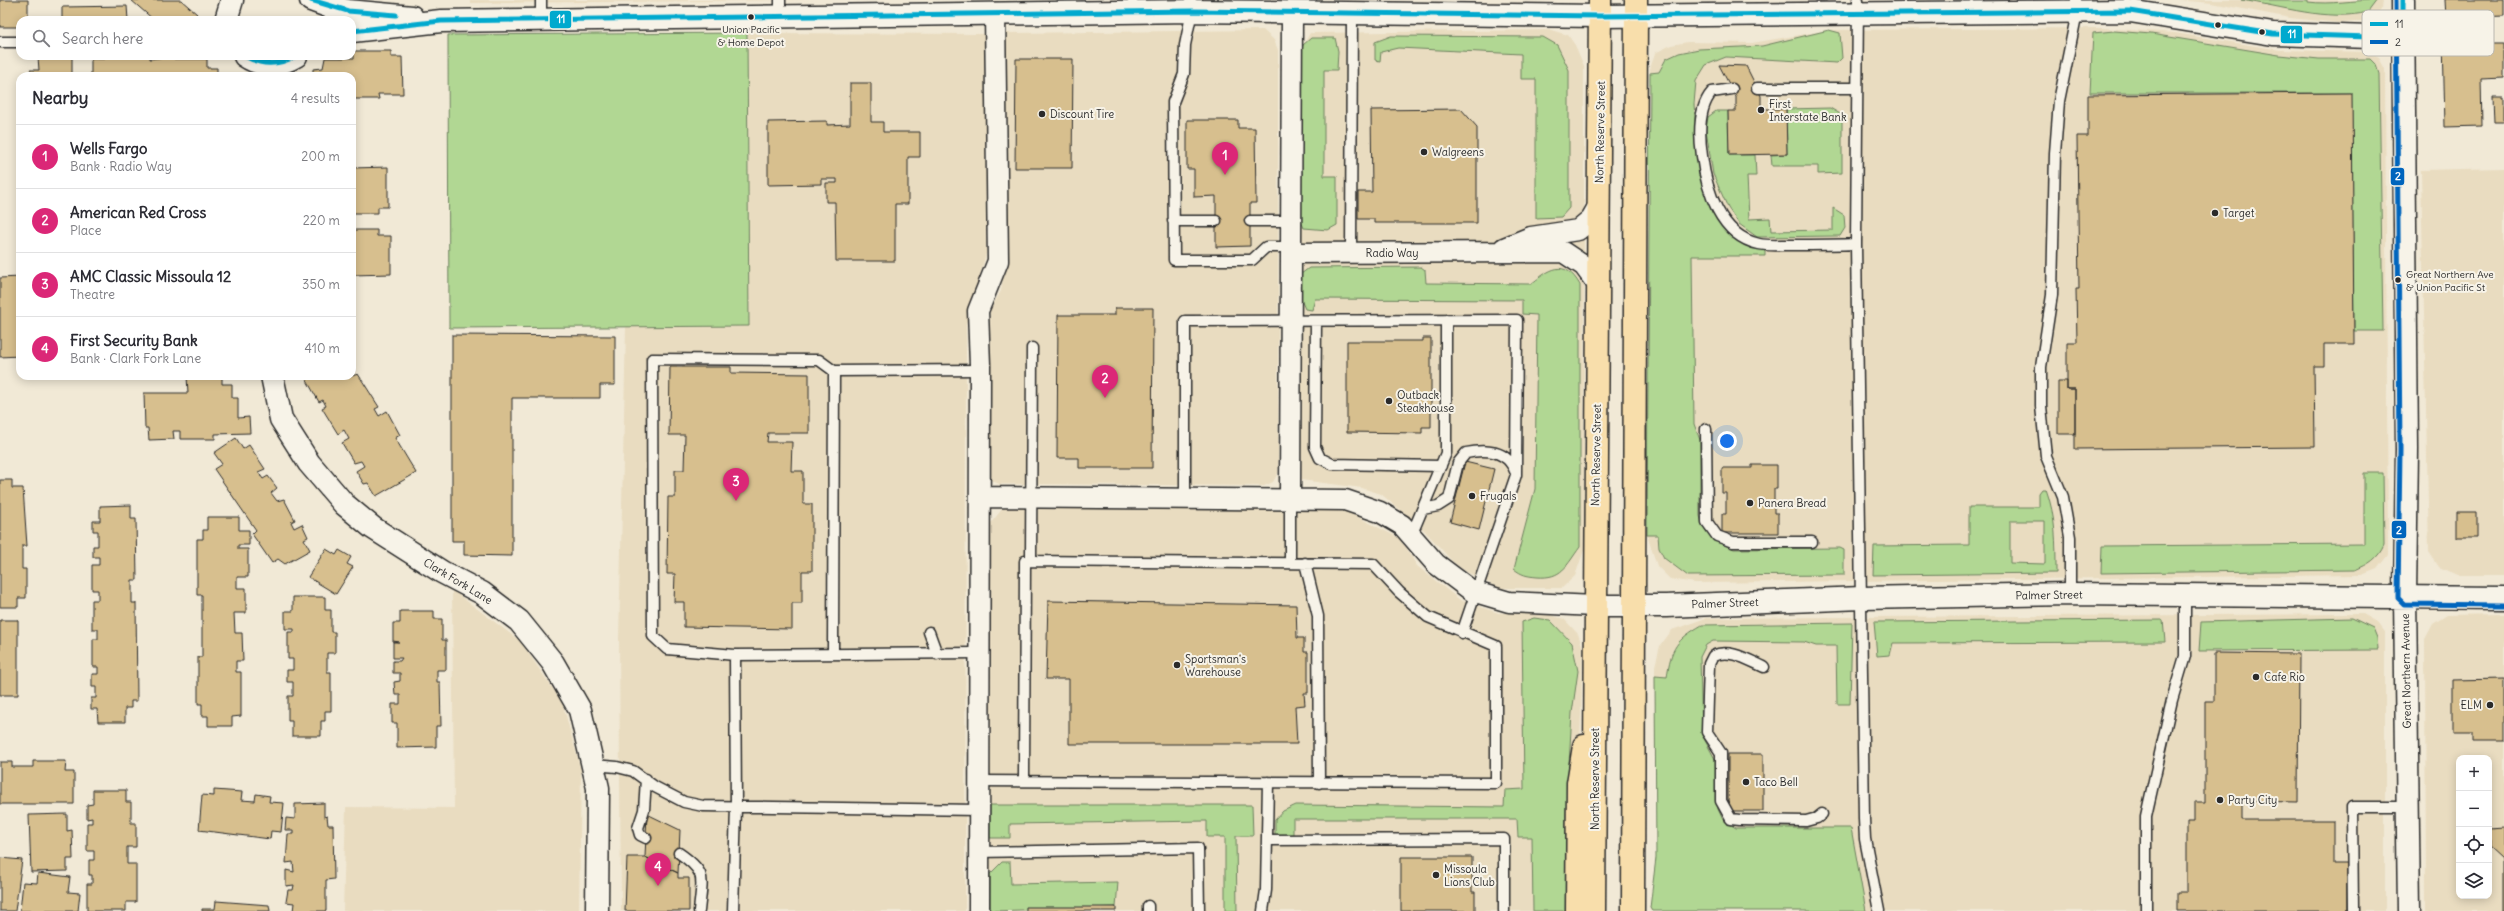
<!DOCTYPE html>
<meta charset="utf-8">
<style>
:root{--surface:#fff;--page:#f2f2f3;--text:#2b2b33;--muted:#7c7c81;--line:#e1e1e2;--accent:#db2777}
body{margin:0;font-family:Delius,sans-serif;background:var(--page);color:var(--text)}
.controls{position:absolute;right:12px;bottom:12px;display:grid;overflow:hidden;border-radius:8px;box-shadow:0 2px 10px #0003}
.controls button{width:36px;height:36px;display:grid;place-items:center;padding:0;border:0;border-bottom:1px solid var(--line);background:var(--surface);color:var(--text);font:20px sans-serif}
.you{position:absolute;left:1727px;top:441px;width:14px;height:14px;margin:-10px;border:3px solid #fff;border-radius:50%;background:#1a73e8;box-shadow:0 0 0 6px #1a73e833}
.badge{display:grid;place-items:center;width:26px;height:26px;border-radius:50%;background:var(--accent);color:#fff;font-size:13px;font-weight:700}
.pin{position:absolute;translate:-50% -33px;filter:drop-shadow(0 1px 2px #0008)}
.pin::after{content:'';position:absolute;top:21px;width:14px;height:12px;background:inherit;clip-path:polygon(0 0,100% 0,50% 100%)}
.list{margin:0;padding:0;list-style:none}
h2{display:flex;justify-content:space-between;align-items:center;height:52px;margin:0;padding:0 16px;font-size:17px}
h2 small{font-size:13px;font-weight:400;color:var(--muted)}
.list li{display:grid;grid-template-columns:26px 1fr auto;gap:12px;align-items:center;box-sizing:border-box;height:64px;padding:0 16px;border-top:1px solid var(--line)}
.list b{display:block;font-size:15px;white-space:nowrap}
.list p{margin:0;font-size:13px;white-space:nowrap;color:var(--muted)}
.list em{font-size:13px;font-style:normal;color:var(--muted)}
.icon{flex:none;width:22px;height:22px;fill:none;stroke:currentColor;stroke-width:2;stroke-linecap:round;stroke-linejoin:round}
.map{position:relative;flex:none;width:2504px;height:911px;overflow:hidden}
.search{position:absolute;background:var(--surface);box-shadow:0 2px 10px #0003;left:16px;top:16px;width:340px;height:44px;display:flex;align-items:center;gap:10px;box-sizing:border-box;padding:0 14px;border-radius:12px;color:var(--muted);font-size:15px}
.panel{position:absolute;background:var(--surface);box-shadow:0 2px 10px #0003;left:16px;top:72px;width:340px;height:308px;border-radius:12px}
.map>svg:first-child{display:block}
</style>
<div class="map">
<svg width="2504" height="911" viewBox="0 0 2504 911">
<rect width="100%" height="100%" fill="#f1e9d6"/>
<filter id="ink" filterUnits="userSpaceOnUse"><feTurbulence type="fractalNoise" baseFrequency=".025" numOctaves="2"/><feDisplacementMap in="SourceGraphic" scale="8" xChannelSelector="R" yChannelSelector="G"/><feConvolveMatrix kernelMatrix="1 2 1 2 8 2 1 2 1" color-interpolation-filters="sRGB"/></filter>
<g filter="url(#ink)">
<path fill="#e9dcc0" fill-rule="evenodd" d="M470 0H820L470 3Z
M2178 0H2382L2381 10 2370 21 2340 23 2290 18 2212 3Z
M2103 28 2175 33 2280 50 2368 52 2379 58 2385 69 2388 555 2377 569 2362 575 1695 583 1670 579 1657 566 1647 535 1650 69 1655 53 1671 45 1688 42 1752 43 1829 30Z
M1263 30 1274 40 1278 50V473L1273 482 1264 486 999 484 991 480 990 310 1001 291 1008 246 1005 33Z
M1551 30 1568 35 1575 45 1584 66V550L1575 576 1562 588H1499L1465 571 1453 562 1423 529 1381 494 1362 488 1301 480 1296 470 1299 63 1303 45 1310 33Z
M747 33 985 34 986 254 966 324 965 911H621L619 640 626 327 749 326Z
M2504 168V575H2457L2439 567 2429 552 2421 170Z
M1003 508 1318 509 1348 512 1401 539 1417 566 1460 600 1499 613H1543L1564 619 1578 634 1583 648 1575 911H990L991 523Z
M452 590 520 641 562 702 581 770 579 911H343L346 807 454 808Z
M2363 614 2377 622 2385 632V911H1650L1656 858 1655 666 1660 646 1672 630 1706 618Z
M2504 614V911H2426L2425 639 2433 624 2447 615ZM2459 758H2489V896H2459Z"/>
<path fill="#b1d793" stroke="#6e815f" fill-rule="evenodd" d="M2241 0H2308V2C2331 5 2353 0 2377 0L2368 12C2328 22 2281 6 2241 0Z
M1829 30 1840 33 1842 58 1837 63 1726 57 1706 65 1696 81 1694 104 1699 175 1711 209 1736 238 1765 251V256H1692L1694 424 1700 440V516C1704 535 1717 543 1734 549L1840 548 1844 550V575L1688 576 1664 558 1659 548 1658 535H1647L1650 73 1659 72 1666 59 1679 53 1699 49 1762 46Z
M2114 31 2151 34 2279 55 2319 59H2370L2376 65 2379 74 2383 331H2354L2351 93H2090L2093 33Z
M747 33 749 326 449 328 448 35Z
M1391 36 1543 37 1557 45 1569 70V208L1561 217 1536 218V79H1521V54L1398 48 1381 52 1380 61 1375 60V42Z
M1311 38H1335L1338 51 1337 70H1324V176H1337V225L1328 230 1304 228 1297 212 1299 63 1303 45Z
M1830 108 1842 115V173L1818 174V166H1772L1771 155 1787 154 1786 109Z
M1716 111H1728L1729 155H1755L1756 176H1747L1749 219 1770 218 1771 231 1833 230V208L1844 215 1845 228 1840 236 1757 237 1739 224 1728 208 1713 174 1706 130 1708 117Z
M1421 267 1425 270 1426 283 1531 284C1549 270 1564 257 1580 285V547C1566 566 1562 579 1537 577 1526 576 1522 575 1514 569L1535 489 1537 315 1522 314V300L1315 299 1312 310 1305 309 1299 295 1301 274 1309 268Z
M2364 473H2383L2384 545C2378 559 2369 564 2355 570L2101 573 2102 546 2364 544Z
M2042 489H2046C2056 517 2056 543 2056 573L1873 575 1874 546 1969 545V507H2039V493ZM2010 521H2045V564L2010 563Z
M1534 618 1550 620 1572 643 1578 671 1572 713 1566 814V911H1533L1532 837H1518L1517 819H1293V836H1275V820L1283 811 1296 805 1504 807 1505 790 1524 789 1522 622Z
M2352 618 2373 628 2377 638 2378 650 2199 651 2201 622Z
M2163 620 2165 642 1893 643 1890 655 1877 656 1874 622Z
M1852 623 1850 704H1837L1836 646H1816L1804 642 1713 641 1706 645 1700 657 1702 735 1715 759 1717 769 1718 809 1723 820 1736 828H1851L1866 911H1652L1650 908 1656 858 1655 676 1667 677C1671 648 1676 640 1702 625Z
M990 805H1252L1253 836H1236L1237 911H1225V837H1207V821L1010 824V838H990Z
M1002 862H1010L1011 884 1118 882 1116 907 990 911V874Z"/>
<path fill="#d7bf8e" stroke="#2b2b2b" d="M0 0H28V20H20V27H0Z
M131 0H181L197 14 192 20H154Z
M2445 0H2504V16L2446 18Z
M127 6 128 20H62V7Z
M2443 37H2478V44H2504V78L2481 79 2482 126 2445 127Z
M354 51H391V57H402L403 94H378L379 99H352V76H313V69L323 68 325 58H354Z
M72 56V76H30V70H39L38 57Z
M104 56H150V59L174 56V59H207V68H217V75L229 76H91V59H104Z
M1016 59H1073L1072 168H1015Z
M1719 65 1746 66 1761 96V109H1786L1787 154 1729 155 1728 111H1736V97Z
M850 83H871V122H883V132H920V157H908V204H895V261H836L835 202H826V183H837V179H821V184L768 185V122L827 121V125L850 124Z
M2352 93 2354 344H2324V366H2314L2315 447 2075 449V389H2067V342H2077L2076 289H2079L2077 136H2088V95Z
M2493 97H2504V122H2494Z
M1461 109 1477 127V223H1374V219H1358V192H1372L1371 110Z
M1187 120H1238V128H1255L1256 203H1250V246L1216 247V196L1194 197V169H1187Z
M388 167V207H378V213H352V168Z
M352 230H377V236H391V274L352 275Z
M20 277V356L0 357V278Z
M1115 308H1153L1152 468H1079V458H1057L1058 315H1115Z
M452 335 615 336V385H600V398H512V556L464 555V541H452Z
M1423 338H1431V427H1422V433L1347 432V341H1423Z
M670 367H731V373L809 374V433H768L767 442H792L791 471H803V504H812V571H802V603H792V629L684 627V602H674L675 574H667L668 497H675V470H684L685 435H669Z
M358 374 379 407 375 409 379 416 387 411 400 435 395 438 416 473 376 496 368 483 364 484 356 471 364 466 361 461 354 463 342 443 349 439 344 430 338 434 322 408 326 406 323 400 319 402 305 377 352 376Z
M187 376H222V384H232V398H238V418L249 417 250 433 215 434V439H180V431H173L174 439 149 440 148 428H145L144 393H188Z
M2058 381H2067V389H2075V434H2058Z
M236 438 243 449 249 445 265 469 258 472 263 479 268 476 277 488 271 493 277 501 284 499 295 520 291 522 294 528 302 524 308 537 304 539 310 550 285 564 278 559 272 563 252 534 256 530 214 469 222 464 214 453Z
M1465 462 1494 469 1479 530 1450 522Z
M1752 465H1777V489H1774V513H1778V533H1722V514H1726V493H1722V468H1752Z
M0 480H12V488H23L27 546H22V569H26V598H18V607H0Z
M131 505V519H136L137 580H132V603H136L137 701H131V708H125V722H98L97 709H91V698H96V687H92V674H98V667H93V639H98V629H92V600H98V590H92V565H99V557H93V546H98V531H93V521H100V506Z
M2457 512H2477V538H2457Z
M207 517H239V530H249V545H238V549H248V577H237V588H246V613H234L235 633H242L243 661H236V672H241V716L232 717V726H208V716H202V704H198V657H202V595H197V539H203V530H207Z
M326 549 336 555 339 550 351 557 347 564 353 567 336 594 308 577Z
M293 597H325V610H331V632H335V653H327V672H331V711H325V721H321V736H292V721H288V696H293V682H287V670H293V659H288V632H294V629H285V611H293Z
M1048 601 1296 605 1297 638H1304V652H1308V693H1304L1305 705 1295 706 1297 744H1069V679H1046Z
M400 611H434V619H442V640H446V670H437V682H440L441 726H436V747L397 748V723H392V704H400V695H395L394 682 400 681V673H393V661H400L402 658H393V642H399L393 641V623H400Z
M0 620H18V695H0Z
M2214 653 2299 654 2298 802 2242 801V820H2333V864H2347V911H2177V892H2187V821H2194V802H2205V701H2214Z
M2504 679V741H2473V733H2452V680Z
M1728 754H1763V811H1728Z
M33 761H66L65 772H74V804H0V762H12V767H33Z
M93 790H126V802H131V823H136V847H127V864H136V902H126V911H87V884H92V875H89V860H94V851H87V823H92V818L87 819V805L93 804Z
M214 790 242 792 241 800 255 801 256 794 270 796 269 802 284 803 281 832 271 831 270 839 199 830 202 795 214 796Z
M324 803V817L327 816 328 825H333L334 879 326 880V911H293L294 903 286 902 288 890H293L294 885 286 886V870L294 872 293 862 286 863 288 834H293V830H285L286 818 295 819V804Z
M67 814V831L72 830 73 859H67V871L31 872 29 815Z
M647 814 680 830 678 873 645 857Z
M2504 828V911H2502V859L2489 847V829Z
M627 857H645L678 873V878H689V911H625Z
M1401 857H1472V892H1475V911H1401Z
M0 858 22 860 15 911H0Z
M38 873 70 877 68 892 80 893 78 911H20L23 882 37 883Z
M216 901 269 905 270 911H202V909H215Z
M1026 907H1116V911H1026Z"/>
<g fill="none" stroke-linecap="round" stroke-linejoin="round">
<g stroke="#2b2b2b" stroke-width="13">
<path id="service" d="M541 0V20
M780 0V16
M1858 0 1856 244 1864 819 1865 839 1879 911
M1192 11 1185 45 1184 74 1173 102 1174 260H1252L1266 247H1291
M0 42H20
M1757 88H1857
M1732 89 1712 92C1698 108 1699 135 1702 156 1706 189 1720 236 1759 244 1768 246 1780 245 1789 245 1812 245 1834 245 1856 244
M1173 221H1216
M1250 221H1291
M1351 253 1352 13
M1316 321 1315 447 1320 458 1332 464 1441 466
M1706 429 1707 522 1717 536 1733 542H1812
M1185 499V321L1517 320 1516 475 1462 633
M1290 499V563
M1423 509 1438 506 1449 499 1458 463 1466 453C1485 449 1507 450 1515 471
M1411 536 1446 453V320
M1031 561 1032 348
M1305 563 1318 616 1319 783
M2070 594V537L2063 497 2046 456 2041 406V367L2052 295 2055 153 2059 101 2077 12 2076 0
M929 632 937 654
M833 654 834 371 980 370
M735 655 667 649 653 636 652 359 819 360 834 371
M1764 667C1748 660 1730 648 1713 656L1709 664 1707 732 1721 753V801L1731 819 1740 820 1806 821 1817 818 1822 814
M594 765 617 767 633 771 655 787 684 802 703 806 978 810
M646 779 644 810 638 828 640 835 646 838
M978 781 1496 783V646L1428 617 1399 592 1373 564 1025 561 1024 781
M1267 840 1504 839V911
M978 852 1198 848 1199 911
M679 853C708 873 702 878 699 911
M1148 906V911
M733 911 736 807 735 655 979 653
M1263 911 1266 890 1268 782
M2146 911V816L2172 700 2185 656V594
M2353 911 2352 807H2409"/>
</g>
<g stroke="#2b2b2b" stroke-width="23">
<path id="minor" d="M1504 248 1531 237 1578 230 1591 219 1599 205
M1291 253 1563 252 1584 266 1598 285
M980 497 1345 500 1380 512 1402 525 1436 564 1472 591 1509 602 1595 606
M1290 499 1292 13
M979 911 980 365 978 311 998 261 995 13"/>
</g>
<g stroke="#2b2b2b" stroke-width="25">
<path id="tertiary" d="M311 0 330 7 348 11 412 17
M2403 0 2407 449 2405 597 2409 911
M226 20 232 0
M352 31 441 21 1192 11 1600 16 2130 11 2273 34 2403 38
M245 56C261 67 280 66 296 56
M272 376 281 419 309 463 344 504 373 528 442 572 482 593 519 621 553 663 580 710 598 788 597 911
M1595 606H1666L1862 598 2070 594 2504 598"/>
</g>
<g stroke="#2b2b2b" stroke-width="25">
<path id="trunk" d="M1577 911 1578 783 1584 746
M1594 911 1600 0
M1633 911 1636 0"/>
</g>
<use href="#service" stroke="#f7f3e8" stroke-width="10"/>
<use href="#minor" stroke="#f7f3e8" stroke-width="20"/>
<use href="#tertiary" stroke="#f7f3e8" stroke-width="22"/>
<use href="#trunk" stroke="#f8deab" stroke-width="22"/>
<g stroke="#f7f3e8" stroke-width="8">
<path id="bus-1" d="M311 0 348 11 396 15
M352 31 441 21 1192 11 1600 16 2130 11 2273 34 2403 38V0
M245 56C262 66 279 65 296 56"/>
</g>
<g stroke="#f7f3e8" stroke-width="8">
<path id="bus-2" d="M2396 0 2400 449 2398 598 2404 604 2504 605"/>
</g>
<use href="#bus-1" stroke="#00a9ce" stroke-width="5"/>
<use href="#bus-2" stroke="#0065bd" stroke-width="5"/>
</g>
</g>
<g fill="#2b2b2b" stroke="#f7f3e8" stroke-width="1.5">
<circle cx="751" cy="17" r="3.5"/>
<circle cx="2218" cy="25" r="3.5"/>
<circle cx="2262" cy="32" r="3.5"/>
<circle cx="1761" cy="110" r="4"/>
<circle cx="1042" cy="114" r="4"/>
<circle cx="1424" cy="152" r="4"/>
<circle cx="2215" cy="213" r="4"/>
<circle cx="2398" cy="280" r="3.5"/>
<circle cx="1389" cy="401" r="4"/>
<circle cx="1472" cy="496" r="4"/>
<circle cx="1750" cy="503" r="4"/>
<circle cx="1177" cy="665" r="4"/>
<circle cx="2256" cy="677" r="4"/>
<circle cx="2490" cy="705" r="4"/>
<circle cx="1746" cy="782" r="4"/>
<circle cx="2220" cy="800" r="4"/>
<circle cx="1436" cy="875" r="4"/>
</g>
<g text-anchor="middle" stroke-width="4" stroke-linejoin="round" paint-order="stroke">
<g font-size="10" fill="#2b2b2b" stroke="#f7f3e8">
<text x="751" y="33">Union Pacific<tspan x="751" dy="13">&amp; Home Depot</tspan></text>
<text x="2406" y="278" text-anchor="start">Great Northern Ave<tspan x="2406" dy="13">&amp; Union Pacific St</tspan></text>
</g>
<g font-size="11" fill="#2b2b2b" stroke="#f7f3e8" text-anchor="start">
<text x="1769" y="108">First<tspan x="1769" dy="13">Interstate Bank</tspan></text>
<text x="1050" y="118">Discount Tire</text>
<text x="1432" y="156">Walgreens</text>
<text x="2223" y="217">Target</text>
<text x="1397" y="399">Outback<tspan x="1397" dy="13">Steakhouse</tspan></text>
<text x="1480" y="500">Frugals</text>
<text x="1758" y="507">Panera Bread</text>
<text x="1185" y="663">Sportsman's<tspan x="1185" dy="13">Warehouse</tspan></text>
<text x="2264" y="681">Cafe Rio</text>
<text x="2482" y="709" text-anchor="end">ELM</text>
<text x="1754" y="786">Taco Bell</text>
<text x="2228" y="804">Party City</text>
<text x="1444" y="873">Missoula<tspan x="1444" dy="13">Lions Club</tspan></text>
</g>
<g font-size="11" fill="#2b2b2b" stroke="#f7f3e8">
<text transform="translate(1600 132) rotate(-89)" y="4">North Reserve Street</text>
<text x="1392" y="257">Radio Way</text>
<text transform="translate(1596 455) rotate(-89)" y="4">North Reserve Street</text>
<text transform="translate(458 581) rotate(31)" y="4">Clark Fork Lane</text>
<text transform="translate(2049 595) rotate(-1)" y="4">Palmer Street</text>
<text transform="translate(1725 603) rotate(-2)" y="4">Palmer Street</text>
<text transform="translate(2406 671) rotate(-91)" y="4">Great Northern Avenue</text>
<text transform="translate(1595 779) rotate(-90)" y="4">North Reserve Street</text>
</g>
</g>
<rect x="2362" y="10" width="132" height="46" rx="6" fill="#f7f3e8" stroke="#bab7af" stroke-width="1"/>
<rect x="2370" y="22" width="18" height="4" fill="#00a9ce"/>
<rect x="2370" y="40" width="18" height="4" fill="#0065bd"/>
<g font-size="11" fill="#2b2b2b">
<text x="2395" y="28">11</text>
<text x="2395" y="46">2</text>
</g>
<g stroke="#f7f3e8" stroke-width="1.5">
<rect x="549" y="10" width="23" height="19" rx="4" fill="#00a9ce"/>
<rect x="2280" y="25" width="23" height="19" rx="4" fill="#00a9ce"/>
<rect x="2390" y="167" width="15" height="19" rx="4" fill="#0065bd"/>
<rect x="2391" y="520" width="16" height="19" rx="4" fill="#0065bd"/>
</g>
<g font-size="11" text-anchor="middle" font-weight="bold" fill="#fff">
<text x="561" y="23">11</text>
<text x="2292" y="38">11</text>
<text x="2398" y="180">2</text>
<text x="2399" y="534">2</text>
</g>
</svg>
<div class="controls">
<button>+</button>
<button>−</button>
<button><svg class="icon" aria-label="locate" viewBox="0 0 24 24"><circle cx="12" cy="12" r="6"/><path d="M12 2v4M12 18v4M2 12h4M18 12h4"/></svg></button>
<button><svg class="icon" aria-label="layers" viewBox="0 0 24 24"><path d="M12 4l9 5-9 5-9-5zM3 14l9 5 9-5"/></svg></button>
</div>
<div class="you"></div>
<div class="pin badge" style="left:1225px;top:175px">1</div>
<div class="pin badge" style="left:1105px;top:398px">2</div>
<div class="pin badge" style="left:736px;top:501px">3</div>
<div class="pin badge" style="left:658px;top:886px">4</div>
<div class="search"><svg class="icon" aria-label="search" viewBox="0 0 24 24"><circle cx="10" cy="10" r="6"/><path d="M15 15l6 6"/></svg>Search here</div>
<section class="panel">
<h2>Nearby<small>4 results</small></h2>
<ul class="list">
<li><span class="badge">1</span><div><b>Wells Fargo</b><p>Bank · Radio Way</p></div><em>200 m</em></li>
<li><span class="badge">2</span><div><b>American Red Cross</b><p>Place</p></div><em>220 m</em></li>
<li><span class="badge">3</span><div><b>AMC Classic Missoula 12</b><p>Theatre</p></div><em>350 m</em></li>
<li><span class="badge">4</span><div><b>First Security Bank</b><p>Bank · Clark Fork Lane</p></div><em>410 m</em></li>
</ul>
</section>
</div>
